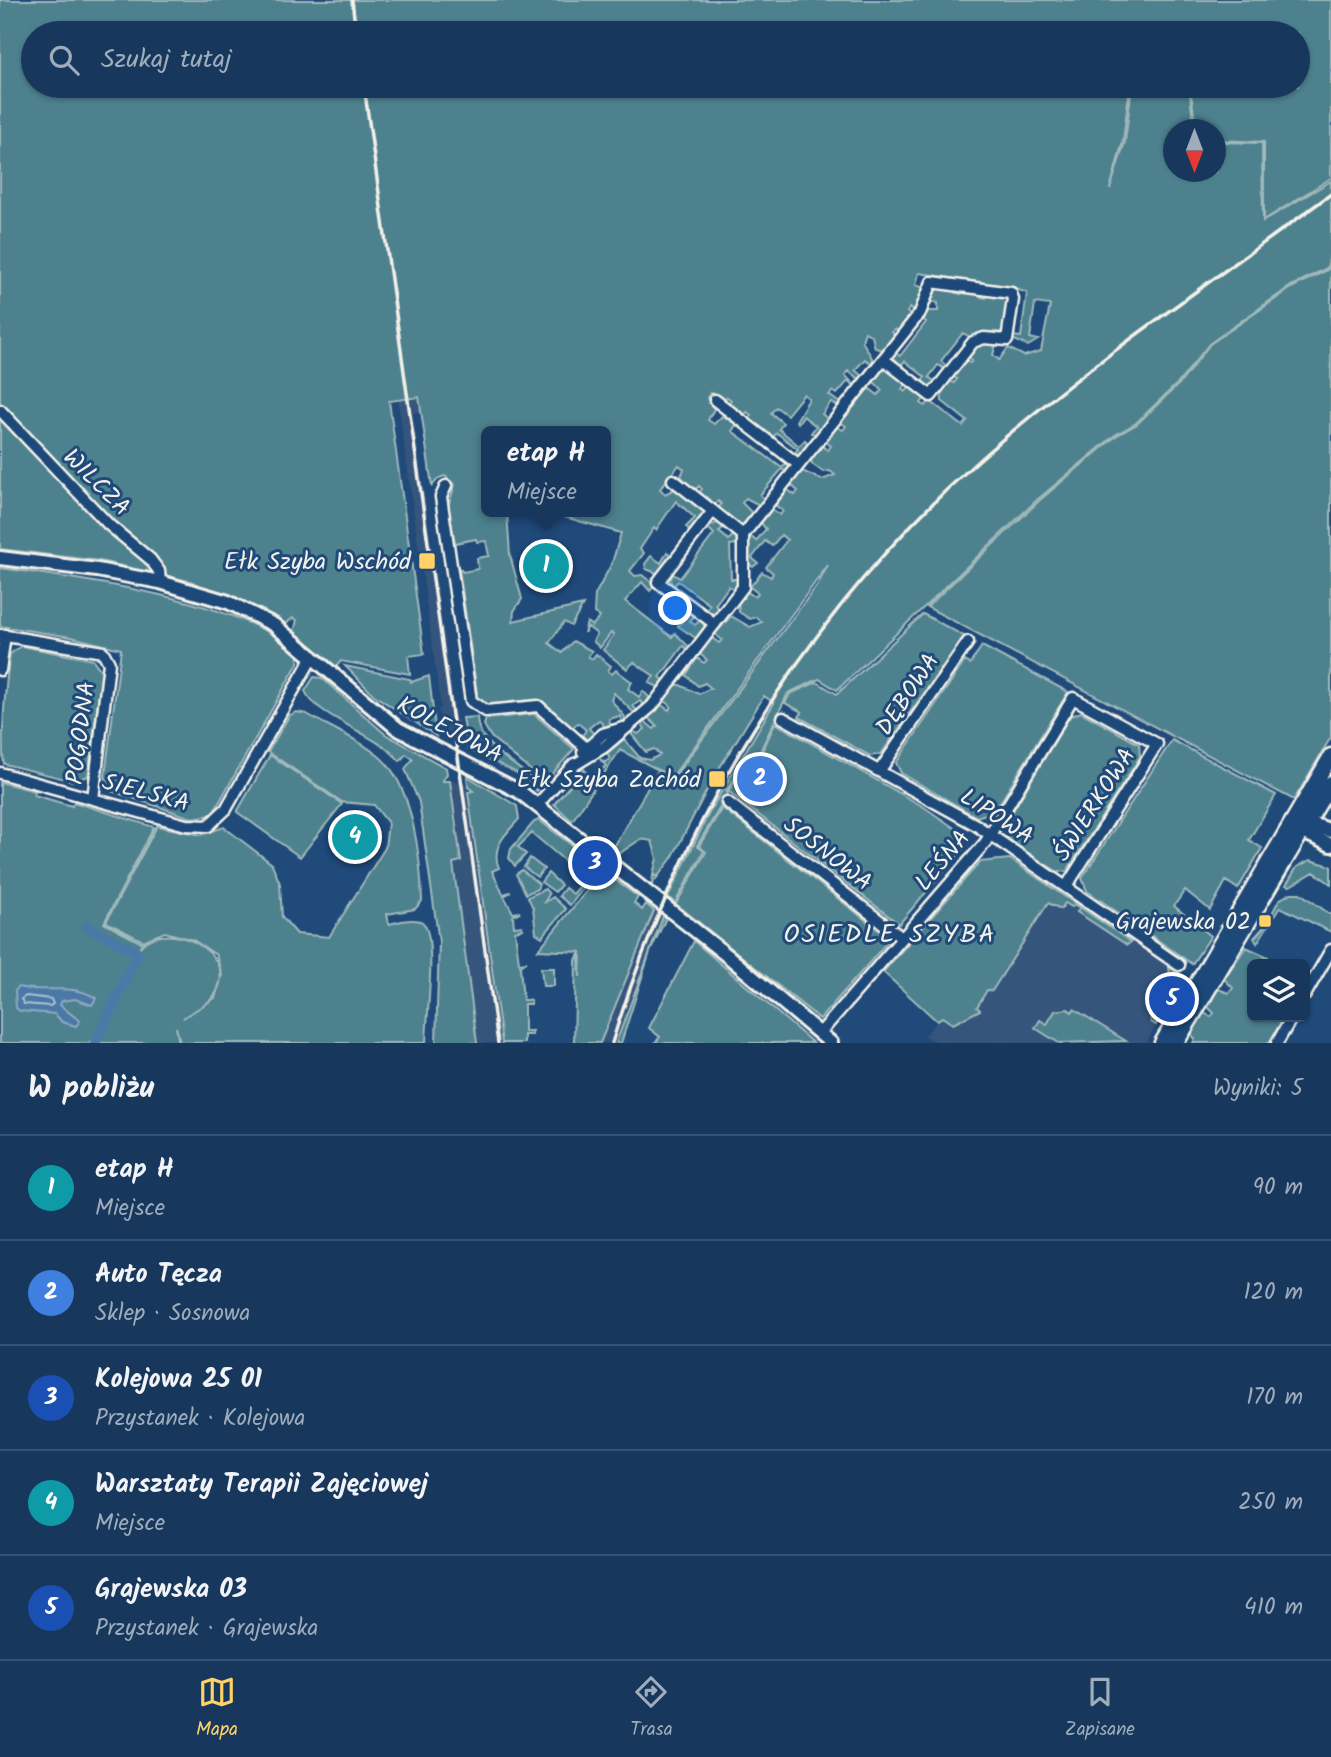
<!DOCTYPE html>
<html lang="pl">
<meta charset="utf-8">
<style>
:root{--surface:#17385c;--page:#203f62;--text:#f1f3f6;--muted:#9eacbb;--line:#365272;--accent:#ffd166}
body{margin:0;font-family:Kalam,sans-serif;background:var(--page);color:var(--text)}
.controls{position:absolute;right:21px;bottom:21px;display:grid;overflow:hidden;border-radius:10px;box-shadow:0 2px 5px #0004}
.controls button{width:63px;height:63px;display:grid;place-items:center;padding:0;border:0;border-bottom:2px solid var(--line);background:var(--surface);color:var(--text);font:35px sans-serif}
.compass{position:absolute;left:1163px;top:119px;width:63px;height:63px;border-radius:50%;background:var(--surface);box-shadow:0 2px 5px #0004;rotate:180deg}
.you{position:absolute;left:676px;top:609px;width:24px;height:24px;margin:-18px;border:5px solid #fff;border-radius:50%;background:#1a73e8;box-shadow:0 0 0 10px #1a73e833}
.badge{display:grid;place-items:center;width:46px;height:46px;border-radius:50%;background:var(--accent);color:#fff;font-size:23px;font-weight:700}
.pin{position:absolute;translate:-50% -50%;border:4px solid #fff;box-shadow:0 2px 7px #0006}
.popup{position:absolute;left:481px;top:426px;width:130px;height:91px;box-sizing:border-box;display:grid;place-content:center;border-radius:10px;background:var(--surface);filter:drop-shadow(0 2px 5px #0005);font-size:23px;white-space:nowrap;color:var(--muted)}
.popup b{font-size:26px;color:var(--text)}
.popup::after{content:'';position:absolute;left:50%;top:100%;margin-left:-14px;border:14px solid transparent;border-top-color:var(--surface)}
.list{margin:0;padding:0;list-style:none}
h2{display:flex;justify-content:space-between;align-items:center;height:91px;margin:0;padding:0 28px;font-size:30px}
h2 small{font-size:23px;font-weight:400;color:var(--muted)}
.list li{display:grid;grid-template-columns:46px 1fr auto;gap:21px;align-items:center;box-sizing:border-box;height:105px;padding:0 28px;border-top:2px solid var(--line)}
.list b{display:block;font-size:26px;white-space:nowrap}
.list p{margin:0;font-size:23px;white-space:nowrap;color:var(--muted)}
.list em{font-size:23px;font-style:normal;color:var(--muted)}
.icon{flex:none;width:38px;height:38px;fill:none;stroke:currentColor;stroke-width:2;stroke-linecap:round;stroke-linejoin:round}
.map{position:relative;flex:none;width:1331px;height:1043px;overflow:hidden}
.search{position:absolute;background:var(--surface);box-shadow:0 2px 5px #0004;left:21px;right:21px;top:21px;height:77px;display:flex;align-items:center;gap:18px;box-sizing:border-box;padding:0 24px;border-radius:38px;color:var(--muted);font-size:26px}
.sheet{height:616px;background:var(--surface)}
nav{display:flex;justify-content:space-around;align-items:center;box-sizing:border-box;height:98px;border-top:2px solid var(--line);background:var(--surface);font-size:19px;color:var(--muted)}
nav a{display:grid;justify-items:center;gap:4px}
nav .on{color:var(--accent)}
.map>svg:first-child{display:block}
</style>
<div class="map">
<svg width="1331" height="1043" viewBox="0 0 1331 1043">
<rect width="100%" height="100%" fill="#1f4a7a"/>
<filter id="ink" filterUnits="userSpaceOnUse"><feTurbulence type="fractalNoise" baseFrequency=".0143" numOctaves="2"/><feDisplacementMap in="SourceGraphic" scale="14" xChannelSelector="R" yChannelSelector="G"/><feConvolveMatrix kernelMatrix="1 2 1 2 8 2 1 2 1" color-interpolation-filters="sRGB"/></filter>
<g filter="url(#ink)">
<path fill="#34547d" d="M418 398 420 412 413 413 456 720H459L461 739 441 730 438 709 441 708 398 401Z
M450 779 467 786 502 1043H477L453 862 461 860Z
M1057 890 1184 977 1146 1043H940L924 1036Z
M654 911 663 916 616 1043H600Z"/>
<path fill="#4d818e" stroke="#a0b9bb" stroke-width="2" d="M0 0H1331V178L1264 220V142L1216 140V130L1196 129 1190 86H1298V33H33V86H1130L1123 141 1110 189 1125 142 1132 86H1189L1194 129 1174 130V172H1216V142L1262 143 1263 221 1331 181V250L1327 268 1291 286 1209 344 1179 382 1136 423 1115 435 1038 499 837 690 819 679 788 693 754 764 737 776 726 791 728 794 697 846 704 851 675 903 668 897 710 811 774 703 764 696 712 780 672 858 652 884 653 876H657L653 875 657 858 652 841 641 839 617 855 612 850 657 772 672 780 818 584 828 565 672 777 620 750 572 821 554 804 584 769 591 777 606 766 600 759 605 762 610 759 607 753 624 739 640 758 650 760 660 755 654 749 646 752 632 735V730L638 734 645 729 641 722 643 720 654 729 657 726 647 717 660 704 669 710 671 706 664 700 675 685H680L699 694 711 688 705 683 698 686 686 675 697 658 704 663 707 660 700 654 712 638 719 643 722 640 715 634 731 616 750 627 762 622 756 617 750 619 739 612 738 603 746 591 755 597 758 593 750 587 762 572 771 577 773 573 766 567 787 540 781 535 772 546 765 541 752 558 758 563 753 567 748 563V539L750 536 756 541 766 529 761 523 772 509 780 515 783 511 775 505 788 490 795 495 798 491 791 485 802 471 822 480 835 475 830 471 823 472 812 464 811 459 822 446 828 450 831 446 825 441 836 426 843 430 846 426 840 422 864 390 870 389 878 395 882 390 872 380 881 369 890 370 906 383 902 389 905 392 911 386 925 398 921 403 925 406 930 401 963 426 967 421 942 401 941 390 949 380 954 383 957 379 952 376 964 360 970 363 972 360 967 356 978 343 996 344 993 355 999 360 1008 348 1024 356 1041 351 1050 305 1035 303 1030 338 1038 340 1028 346 1012 339 1013 336 1021 337 1027 293 1014 288 919 273 916 285 924 288 915 312 910 308 907 312 911 316 899 332 895 329 892 332 896 336 884 350 875 348 872 336 865 332 862 341 872 358V364L865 359 855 370 862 376 860 380 848 371 845 375 855 386 848 381 837 394 833 391 829 395 841 404 839 407 831 402 822 414 829 420 817 435 811 433 816 426 803 416 798 423 796 421 809 399 804 394 787 415 776 407 771 413 783 423 779 429 799 446 805 440 807 442 808 448 801 456 793 455 798 449 777 433 772 438 748 420 751 415 747 412 743 417 727 405 731 400 727 397 723 402 710 393 707 398 714 409 708 420 714 424 722 416 737 424 732 431 782 468 788 462 790 470 788 474 782 469 760 495 766 501 761 506 746 498 742 503 754 515 741 526 718 509 721 504 718 501 714 506 698 494 702 489 699 486 694 491 681 476 684 469 679 465 660 489 665 494 676 488 703 509 705 515 693 533 686 527 695 518 676 501 656 530 654 528 640 549 644 553 630 571 635 576 642 575 655 585 650 591 642 582 625 601 672 637 675 633 690 648 689 650 683 646 660 677 666 682 659 687 649 683 654 676 634 662 627 669 603 650 614 634 611 633 600 648 593 641 597 634 588 627 584 633 587 622 592 626 600 617 594 613 595 595 612 563 621 533 547 512H606V431H486V512H507L510 555 522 599 514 611 513 621 583 605 571 626 564 622 549 643 562 653 573 641 592 651 588 656 592 659 596 654 611 666 608 671 612 674 616 670 632 682 628 689 639 697 643 691 649 697 645 707 640 701 633 706 638 712 634 713 614 693 611 700 625 717 624 722 622 724 620 716 609 719 611 727 606 729 599 720 589 728 595 736 587 741 582 736 586 730 578 723 572 728 539 702C518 697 485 718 473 694L477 693 459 568 463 572 478 569 477 558 489 556 486 541 477 542 476 539 455 543 448 506 455 485 445 476 439 478 432 486 419 397 389 401 424 654 408 656 410 674 341 661 335 668 294 632 297 620 293 618 284 625 242 602 199 587 193 582 100 561 0 549Z
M1331 258V737L1294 800 927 607 1040 500 1116 436 1137 424 1181 382 1210 344 1293 287 1329 269Z
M933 286H957L956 293 961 294 963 287 982 290 981 297 986 298 988 291 1006 295 1008 303 1002 332 972 338 963 333 941 361 947 367 945 369 938 365 929 377 935 382 928 387 921 383 925 377 905 361 900 366 892 355 894 352 900 356 926 322 921 317 926 311H938V303L929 301Z
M716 523 724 526 719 532 729 540 734 534 738 544 730 545 731 579H738L735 590 729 586 715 605 720 610 713 616 706 611 710 605 678 581 673 587 670 580 673 574 680 578 714 534 708 528Z
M667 552 674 557 659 574 646 569 645 564 651 556 661 563Z
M0 568C76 578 246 600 298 654V663L212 815 192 818 111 791 105 776 121 649 71 637 0 626Z
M679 604 695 615 690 621 695 625 700 620 704 623V630L697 639 678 626 686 616 674 610Z
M923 614 964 636 881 754 870 756 799 717 802 712 785 703 790 694 817 682 837 694Z
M21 646 93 660 102 672 88 776 73 781 4 764C0 740 6 681 10 654Z
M982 646 1068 692 995 811 977 817 901 773 896 763 965 661 970 664Z
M345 666 410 679 411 682 429 676 436 736 374 695Z
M314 677 322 678 385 734 446 768 447 774 442 781H450L461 861 453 863 477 1043H436L439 942 419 802 405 769 413 759 406 754 400 761C377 734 315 716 305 691Z
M296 712 307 714C331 728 360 740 381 758 413 786 421 860 422 901L415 909 387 914 389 924C397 922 414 917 422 922 438 932 426 1023 426 1043H180L176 1027 179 1043H90L92 1039 89 1043H0V782L35 791 34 795 72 806 74 802 154 827 104 923 142 943 123 980C130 970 135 949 145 942 178 920 243 959 213 997 205 1007 190 1012 183 1018L215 998 222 975 216 955 193 940 165 932 143 941 106 922 157 826 201 835 224 827 272 864 280 884 282 917 297 934 329 937 385 848 388 823 374 805 342 802 268 752 289 716Z
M1081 712 1139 744 1140 757 1067 871 1058 872 1008 840 1005 824 1070 716Z
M534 714 574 749 537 791 519 774 468 749 463 718 477 717C477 745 513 761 532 779L535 774 491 737 484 725 486 719Z
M775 723 924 807 963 834 964 848 899 924 728 791 738 777 756 765Z
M1172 740 1276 795 1249 840 1262 848 1238 889 1226 881 1210 910 1185 890 1174 906 1211 936 1192 964 1087 891 1082 878Z
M270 755 342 804 300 857 237 812Z
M467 776 517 806 519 819C506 834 490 847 499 868L492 871 503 894 511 892 504 896 513 913 520 912 513 916 514 927 522 926 523 929 515 931 519 963 527 962 520 966 523 1000H531V1004H524V1031H532V1035H524V1043H502L468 792 473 791 468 787Z
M722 808 890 939 820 1019 676 904 706 852 699 846Z
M539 820 600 867 570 905 559 896 565 888 573 894 586 879 532 833 518 847 526 854 515 866 509 858 511 849 534 822Z
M530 858 544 869 537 877 524 867Z
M1010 859 1131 942 1127 945 1077 912 1080 908 1075 905 1072 907 1065 903 1061 909 1048 903 992 991 987 990 977 1007 980 1010 953 1024 942 1017 937 1021 883 972 980 862Z
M1310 860 1331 866V884L1314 872 1290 886 1286 885 1297 867Z
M522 870 539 884 537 889 526 894 516 874Z
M603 871 638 897 634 903 642 910 646 904 654 911 600 1043H574L576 960 579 954 580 977 581 952 538 950Z
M548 873 561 885 555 892 541 882Z
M545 889 549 894 544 903 553 897 566 909 542 937 536 933 533 908 528 897Z
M1291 893H1300L1331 915V932L1280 907 1257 943 1254 938 1266 925 1279 900Z
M663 916 666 918 650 952 621 1043H616Z
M694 941 813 1043H655L660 1037 649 1028Z
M1246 947 1268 957 1263 964H1252V1017H1284L1269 1043H1193L1195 1039 1191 1034 1204 1013 1211 1017 1214 1013 1208 1007 1218 989 1229 993 1233 988 1224 979Z
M1169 967 1184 977 1156 1025 1151 1022 1150 1010 1170 975Z
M541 968H554V986H543Z
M1068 1009 1072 1012 1074 1009 1126 1041 1059 1043 1035 1028 1040 1020 1047 1024 1055 1011Z"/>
<path fill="#4b79a7" stroke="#8fa9c1" stroke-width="2" d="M18 987C45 994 71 982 96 998L92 1005 75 999 62 1001 60 1005 80 1021 76 1026 62 1022 55 1014 20 1011 16 1008 15 991Z"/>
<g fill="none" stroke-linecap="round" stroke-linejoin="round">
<path stroke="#b0c1ce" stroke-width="2" d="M26 996 51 999 53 1004 50 1006 24 1004 21 999Z"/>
<path stroke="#4b79a7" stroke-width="10" d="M86 926 138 953 95 1043"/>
<g stroke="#f4f1e8" stroke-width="15">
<path id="minor" d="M715 400 799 465
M0 410 109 525 150 559 159 571 160 582
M673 480 713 511
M446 486 441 497 471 701 486 711 538 706 586 748
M743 535 920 313 932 282 1011 293 1013 299 1007 340 984 338 973 342 931 396 883 359
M0 635 103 652 109 663 93 799
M0 670 5 635
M783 718 976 825 1179 965
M583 752 603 734 623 728
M571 767 604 747 652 706 743 587V535L713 511 658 582 715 624
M880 770 968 642
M0 773 186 825 208 826 226 809 313 656
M727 802 902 938
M537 805 574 764
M1305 995 1331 950
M820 1033 985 843 1073 698 1157 744 1066 887
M1277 1043 1292 1017"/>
</g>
<g stroke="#f4f1e8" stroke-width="18">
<path id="tertiary" d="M0 558 97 570 160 582 228 602 274 625 398 729 520 792 729 957 831 1043
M1301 820 1331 831
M1297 824 1301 831 1331 845"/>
</g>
<g stroke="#f4f1e8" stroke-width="19">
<path id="secondary" d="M1162 1043 1331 756
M1176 1043 1331 783"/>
</g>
<use href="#minor" stroke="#1f4a7a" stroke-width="10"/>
<use href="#tertiary" stroke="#1f4a7a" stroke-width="12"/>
<use href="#secondary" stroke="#1f4a7a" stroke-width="14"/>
<path stroke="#f4f1e8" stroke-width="3.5" d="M352 0 356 33
M364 86 498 1043
M612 1043C681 820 804 615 979 460 1089 363 1213 281 1331 194"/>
</g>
</g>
<g fill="#ffd166" stroke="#1f4a7a" stroke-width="2.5">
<rect x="418" y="552" width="18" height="18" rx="3.5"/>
<rect x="708" y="770" width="18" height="18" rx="3.5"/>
<rect x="1258" y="914" width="14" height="14" rx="3.5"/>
</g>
<g text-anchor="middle" stroke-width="6" stroke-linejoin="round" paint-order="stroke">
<g font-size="24" fill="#f4f1e8" stroke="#1f4a7a">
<text transform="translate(97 482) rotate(45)" y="8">WILCZA</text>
<text transform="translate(907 694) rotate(-56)" y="8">DĘBOWA</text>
<text transform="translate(450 729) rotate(28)" y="8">KOLEJOWA</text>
<text transform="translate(80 733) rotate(-83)" y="8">POGODNA</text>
<text transform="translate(146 792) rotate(15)" y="8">SIELSKA</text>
<text transform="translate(1094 804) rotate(-57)" y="8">ŚWIERKOWA</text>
<text transform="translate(997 816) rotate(33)" y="8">LIPOWA</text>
<text transform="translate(828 853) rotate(38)" y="8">SOSNOWA</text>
<text transform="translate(942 860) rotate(-50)" y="8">LEŚNA</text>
</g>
<g font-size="24" fill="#f4f1e8" stroke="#1f4a7a" text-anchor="end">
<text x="411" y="569">Ełk Szyba Wschód</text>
<text x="701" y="787">Ełk Szyba Zachód</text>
<text x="1251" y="929">Grajewska 02</text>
</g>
<g font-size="26" letter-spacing="2" fill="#f4f1e8" stroke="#1f4a7a">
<text x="890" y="942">OSIEDLE SZYBA</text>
</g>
</g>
</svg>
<div class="controls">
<button><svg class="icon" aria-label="layers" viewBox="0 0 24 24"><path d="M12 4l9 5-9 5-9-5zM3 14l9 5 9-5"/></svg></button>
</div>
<svg class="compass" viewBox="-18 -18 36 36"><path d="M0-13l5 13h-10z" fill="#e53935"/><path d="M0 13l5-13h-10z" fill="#9eacbb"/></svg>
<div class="you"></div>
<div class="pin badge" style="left:546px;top:566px;background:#0f9aa8">1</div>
<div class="popup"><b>etap H</b>Miejsce</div>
<div class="pin badge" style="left:760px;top:779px;background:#3f7fe0">2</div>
<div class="pin badge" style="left:595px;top:863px;background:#1a4fb4">3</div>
<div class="pin badge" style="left:355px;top:837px;background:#0f9aa8">4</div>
<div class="pin badge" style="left:1172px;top:999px;background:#1a4fb4">5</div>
<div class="search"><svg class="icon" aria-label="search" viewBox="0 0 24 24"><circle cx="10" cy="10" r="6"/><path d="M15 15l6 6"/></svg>Szukaj tutaj</div>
</div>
<section class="sheet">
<h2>W pobliżu<small>Wyniki: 5</small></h2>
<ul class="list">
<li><span class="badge" style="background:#0f9aa8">1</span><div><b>etap H</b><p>Miejsce</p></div><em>90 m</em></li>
<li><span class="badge" style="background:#3f7fe0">2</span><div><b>Auto Tęcza</b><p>Sklep · Sosnowa</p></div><em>120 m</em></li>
<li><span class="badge" style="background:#1a4fb4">3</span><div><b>Kolejowa 25 01</b><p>Przystanek · Kolejowa</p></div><em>170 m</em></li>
<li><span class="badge" style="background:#0f9aa8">4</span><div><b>Warsztaty Terapii Zajęciowej</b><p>Miejsce</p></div><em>250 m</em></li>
<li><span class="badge" style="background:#1a4fb4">5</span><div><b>Grajewska 03</b><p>Przystanek · Grajewska</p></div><em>410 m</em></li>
</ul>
</section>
<nav>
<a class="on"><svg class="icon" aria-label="map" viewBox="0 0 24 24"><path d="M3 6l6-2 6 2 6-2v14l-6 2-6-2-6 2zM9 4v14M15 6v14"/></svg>Mapa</a>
<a><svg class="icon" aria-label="directions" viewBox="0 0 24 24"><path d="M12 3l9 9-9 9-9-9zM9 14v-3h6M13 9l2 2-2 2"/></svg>Trasa</a>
<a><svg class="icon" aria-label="saved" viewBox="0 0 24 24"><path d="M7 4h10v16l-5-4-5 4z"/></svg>Zapisane</a>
</nav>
